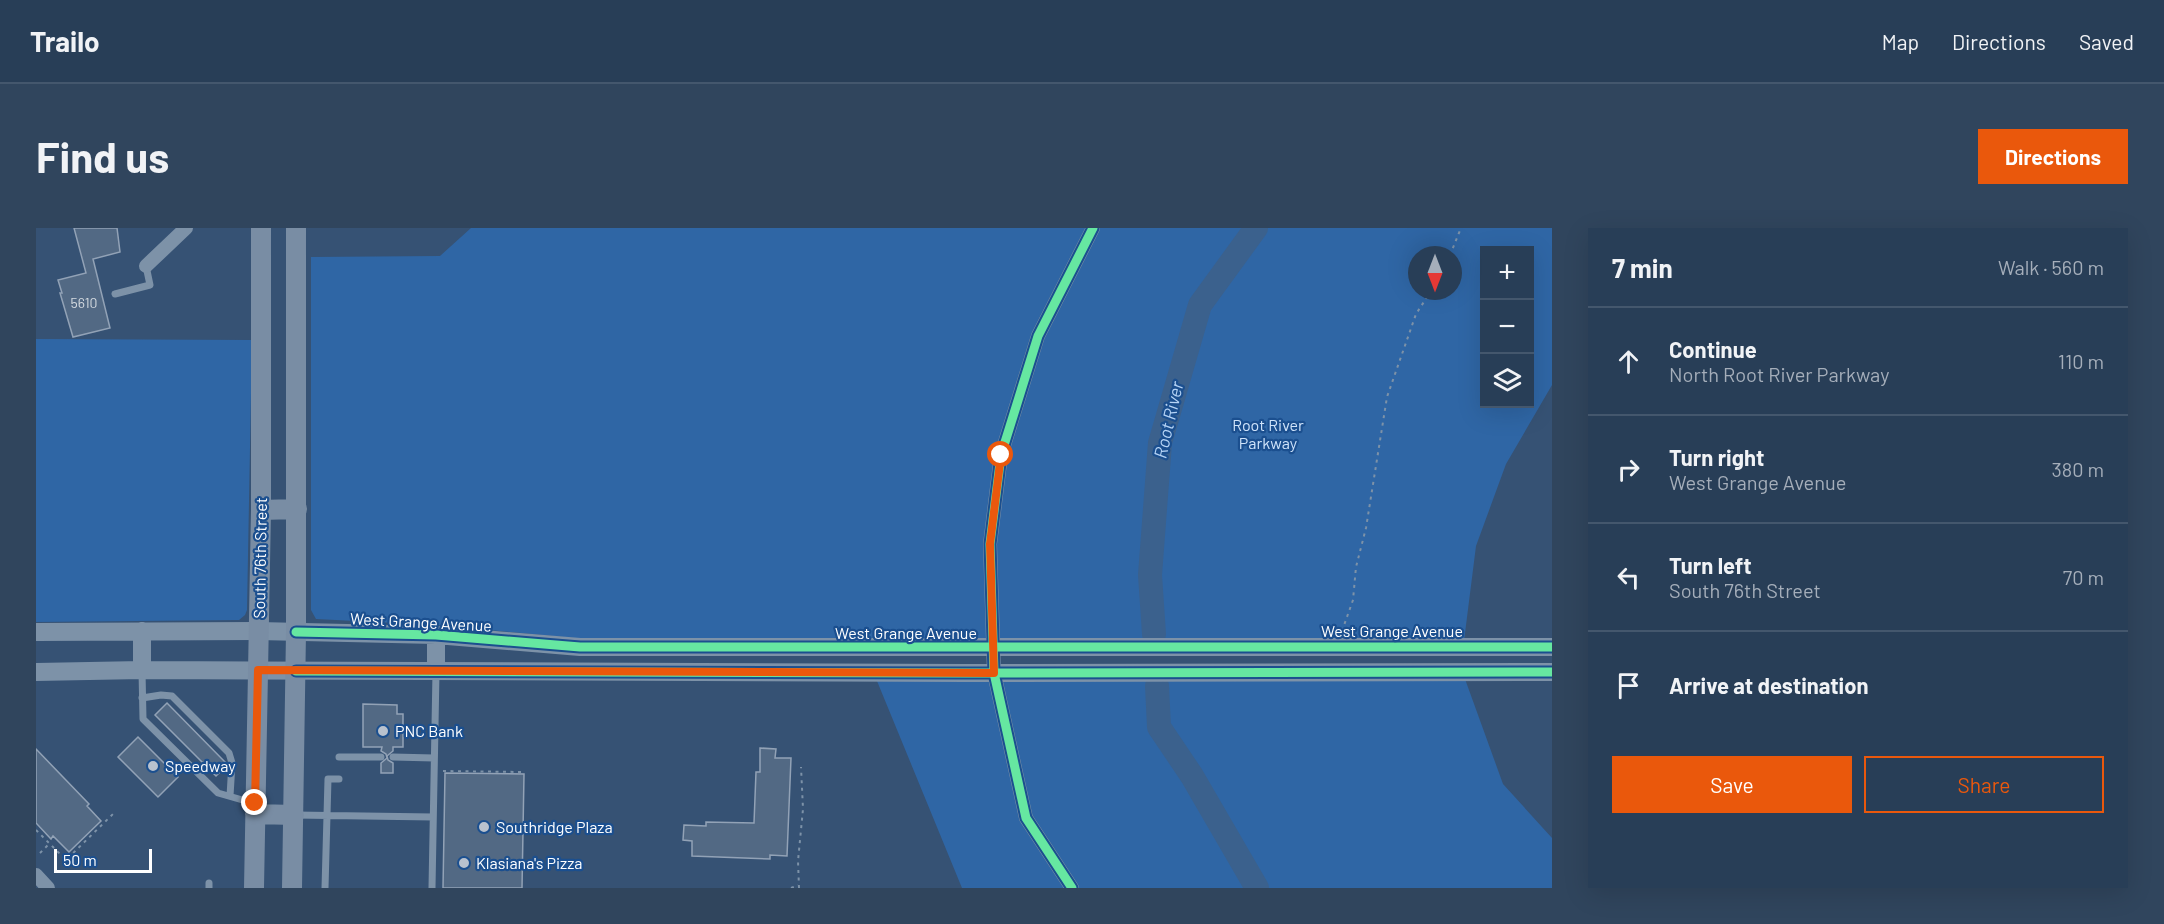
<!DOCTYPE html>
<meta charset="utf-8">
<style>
:root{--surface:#283e57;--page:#30455d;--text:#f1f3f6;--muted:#a5aeba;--line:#44576d;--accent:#ea580c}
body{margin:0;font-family:Barlow,sans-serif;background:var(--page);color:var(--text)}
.controls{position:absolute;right:18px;top:18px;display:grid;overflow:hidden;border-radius:0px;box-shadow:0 6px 24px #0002}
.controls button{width:54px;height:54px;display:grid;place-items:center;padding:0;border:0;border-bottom:2px solid var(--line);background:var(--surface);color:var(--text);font:30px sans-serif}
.compass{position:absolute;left:1372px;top:18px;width:54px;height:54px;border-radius:50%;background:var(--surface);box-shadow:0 6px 24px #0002;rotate:180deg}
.scale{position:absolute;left:18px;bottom:15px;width:98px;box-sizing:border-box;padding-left:6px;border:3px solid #fff;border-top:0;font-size:16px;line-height:21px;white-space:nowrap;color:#fff;-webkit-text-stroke:4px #1b4f8f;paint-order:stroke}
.stop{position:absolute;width:18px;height:18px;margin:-14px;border:4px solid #ea580c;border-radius:50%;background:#fff}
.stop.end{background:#ea580c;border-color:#fff;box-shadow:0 2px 6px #0008}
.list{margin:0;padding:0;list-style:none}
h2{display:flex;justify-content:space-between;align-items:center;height:78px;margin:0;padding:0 24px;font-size:26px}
h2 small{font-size:20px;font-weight:400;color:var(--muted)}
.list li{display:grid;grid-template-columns:39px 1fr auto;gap:18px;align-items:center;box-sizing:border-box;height:108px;padding:0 24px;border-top:2px solid var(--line)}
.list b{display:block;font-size:22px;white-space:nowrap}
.list p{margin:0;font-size:20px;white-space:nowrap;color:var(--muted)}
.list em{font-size:20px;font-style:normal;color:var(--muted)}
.actions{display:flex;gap:12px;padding:18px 24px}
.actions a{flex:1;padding:14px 0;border:2px solid var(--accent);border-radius:0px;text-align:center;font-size:21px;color:var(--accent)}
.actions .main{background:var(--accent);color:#fff}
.icon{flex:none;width:33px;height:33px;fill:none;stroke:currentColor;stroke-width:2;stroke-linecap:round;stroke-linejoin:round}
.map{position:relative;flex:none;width:1516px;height:660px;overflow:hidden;border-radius:0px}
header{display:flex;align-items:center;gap:36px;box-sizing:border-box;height:84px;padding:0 30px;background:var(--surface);border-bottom:2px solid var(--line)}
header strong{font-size:28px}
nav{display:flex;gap:33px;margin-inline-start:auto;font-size:21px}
.intro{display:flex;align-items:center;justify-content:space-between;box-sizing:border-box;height:144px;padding:0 36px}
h1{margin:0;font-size:42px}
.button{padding:15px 27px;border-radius:0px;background:var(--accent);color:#fff;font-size:21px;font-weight:700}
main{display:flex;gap:36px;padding:0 36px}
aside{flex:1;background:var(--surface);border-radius:0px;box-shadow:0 6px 24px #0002}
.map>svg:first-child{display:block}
</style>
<header>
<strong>Trailo</strong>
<nav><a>Map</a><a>Directions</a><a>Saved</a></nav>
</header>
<div class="intro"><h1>Find us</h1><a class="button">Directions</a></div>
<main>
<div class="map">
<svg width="1516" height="660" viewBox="0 0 1516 660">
<rect width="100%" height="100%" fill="#365274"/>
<path fill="#2f66a5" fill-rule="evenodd" d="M435 0H1516V157L1470 236 1440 318 1428 413 980 410 549 411 398 397 280 391 275 382V29L404 28ZM1448 22H1494V176H1448ZM1381 27H1417V63H1381Z
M0 111 216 112 211 382 209 387 203 392 0 394Z
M1429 451 1467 556 1516 610V660H926L841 453Z"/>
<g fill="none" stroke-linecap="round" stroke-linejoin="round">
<path stroke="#3b618d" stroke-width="24" d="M1118 406 1114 347 1124 215 1164 77 1220 0
M1121 458 1123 499 1156 548 1221 660"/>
</g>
<path fill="#526984" stroke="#92a2b6" stroke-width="1.5" d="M38 0H81L84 24 57 31 74 100 37 109 24 65H26L22 52 50 45Z
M131 475 190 535V538L180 548 119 487Z
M327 476 361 477V486H367V519H357V523L351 528 352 532 357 535V545H345V535L351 530 350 526 345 523 346 519H327Z
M102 509 142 549 122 569 82 529Z
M724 520 740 521 739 530H755L751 628 734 627V631L656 628V613L647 612 648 597 670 598V594L718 595 720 544H724Z
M0 521 53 576 51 578 65 593 33 624 17 608 15 611 0 595Z
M409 545 488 546 486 660H407Z"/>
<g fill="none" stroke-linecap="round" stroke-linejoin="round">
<path stroke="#7d92a8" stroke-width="2" stroke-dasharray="3 4.5" stroke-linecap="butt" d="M1414 27 1425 0
M1306 403 1317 372 1320 339 1330 300 1351 169 1380 86 1395 63
M407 543 487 544
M0 602 30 632 79 584
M4 625 13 616
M755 660 762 657
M763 660 762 633 767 581 765 539"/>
<path stroke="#7d92a8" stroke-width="7" d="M79 66 114 57 110 38
M106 443 107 491 182 565 217 575
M106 470 125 467 136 468 193 525 196 535 194 568
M303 529H345
M357 529 398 530
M259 587 397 589
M173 660V655
M289 660 292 551H303
M396 660 400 444"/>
<path stroke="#7d92a8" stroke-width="14" d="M110 38 150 0
M0 647 12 660
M1036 660 990 590 958 445 954 316 965 227 1002 108 1057 0"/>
<path stroke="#7d92a8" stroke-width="18" d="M106 403V442
M0 404 222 403 400 407 544 419H1516
M400 407V443
M0 444 106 442 931 445 1516 444"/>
<path stroke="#798da4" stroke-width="20" d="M225 282 261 281
M219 586 258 587
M218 660 225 282V0
M256 660 260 404V0"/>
<g stroke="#1b4f8f" stroke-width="13">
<path id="cycleway" d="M260 404 400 407 544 419H1516
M260 443 931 445 1516 444
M1036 660 990 590 958 445 954 316 965 227 1002 108 1057 0"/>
</g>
<use href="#cycleway" stroke="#66e7a1" stroke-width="9"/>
</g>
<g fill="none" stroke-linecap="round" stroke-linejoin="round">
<path stroke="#ea580c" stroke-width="8" d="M219 575 222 442 958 445 954 316 965 227"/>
</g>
<g fill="#b9c2ce" stroke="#1b4f8f" stroke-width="2">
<circle cx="347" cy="503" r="6"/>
<circle cx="117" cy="538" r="6"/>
<circle cx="448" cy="599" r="6"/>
<circle cx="428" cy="635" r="6"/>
</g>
<g text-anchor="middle" stroke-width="4.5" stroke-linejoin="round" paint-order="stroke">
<g font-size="14" fill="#d4dae0">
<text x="48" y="80">5610</text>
</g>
<g font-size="16" fill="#cfe3fa" stroke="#1b4f8f">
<text x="1232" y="203">Root River<tspan x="1232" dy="18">Parkway</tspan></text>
</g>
<g font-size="16" fill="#fff" stroke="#1b4f8f">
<text transform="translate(224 330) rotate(-89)" y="6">South 76th Street</text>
<text transform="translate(385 394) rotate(3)" y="6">West Grange Avenue</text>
<text x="1356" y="409">West Grange Avenue</text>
<text x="870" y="411">West Grange Avenue</text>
</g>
<g font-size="16" fill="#fff" stroke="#1b4f8f" text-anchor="start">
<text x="359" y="509">PNC Bank</text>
<text x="129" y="544">Speedway</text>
<text x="460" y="605">Southridge Plaza</text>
<text x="440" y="641">Klasiana's Pizza</text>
</g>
<g font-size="18" font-style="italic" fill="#b5d3f5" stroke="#1b4f8f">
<text transform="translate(1133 192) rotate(-77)" y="6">Root River</text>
</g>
</g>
</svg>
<div class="controls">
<button>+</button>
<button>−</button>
<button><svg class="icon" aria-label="layers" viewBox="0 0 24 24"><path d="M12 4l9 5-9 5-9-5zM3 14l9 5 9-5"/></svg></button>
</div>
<svg class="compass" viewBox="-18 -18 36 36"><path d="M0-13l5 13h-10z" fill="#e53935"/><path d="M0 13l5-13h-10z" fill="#a5aeba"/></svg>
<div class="scale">50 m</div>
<div class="stop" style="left:965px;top:227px"></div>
<div class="stop end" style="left:219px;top:575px"></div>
</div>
<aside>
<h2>7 min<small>Walk · 560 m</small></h2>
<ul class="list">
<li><svg class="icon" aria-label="ahead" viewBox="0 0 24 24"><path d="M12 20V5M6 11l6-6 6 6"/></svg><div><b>Continue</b><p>North Root River Parkway</p></div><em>110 m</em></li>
<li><svg class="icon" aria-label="right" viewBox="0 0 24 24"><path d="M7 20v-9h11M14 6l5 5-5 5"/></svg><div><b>Turn right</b><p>West Grange Avenue</p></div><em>380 m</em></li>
<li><svg class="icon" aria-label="left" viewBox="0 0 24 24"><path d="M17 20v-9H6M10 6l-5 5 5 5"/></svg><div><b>Turn left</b><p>South 76th Street</p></div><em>70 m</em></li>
<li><svg class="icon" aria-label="arrive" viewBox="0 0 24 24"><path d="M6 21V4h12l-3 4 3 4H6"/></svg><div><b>Arrive at destination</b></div></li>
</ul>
<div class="actions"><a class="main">Save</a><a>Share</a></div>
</aside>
</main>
